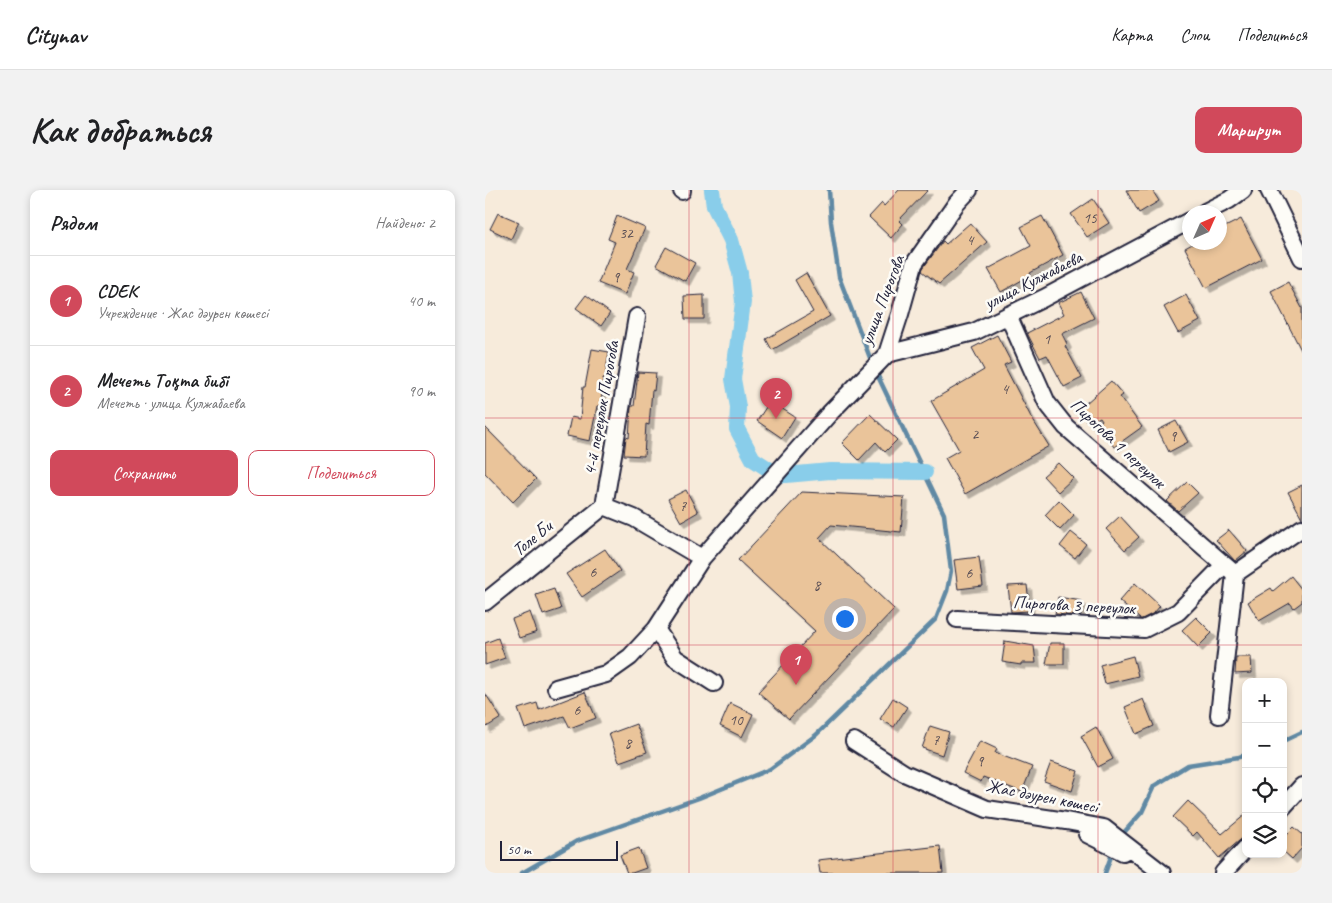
<!DOCTYPE html>
<html lang="ru">
<meta charset="utf-8">
<style>
:root{--surface:#fff;--page:#f2f2f2;--text:#202124;--muted:#757577;--line:#e0e0e0;--accent:#d1495b}
body{margin:0;font-family:Caveat,sans-serif;background:var(--page);color:var(--text)}
.controls{position:absolute;right:15px;bottom:15px;display:grid;overflow:hidden;border-radius:10px;box-shadow:0 2px 8px #0003}
.controls button{width:45px;height:45px;display:grid;place-items:center;padding:0;border:0;border-bottom:1px solid var(--line);background:var(--surface);color:var(--text);font:25px sans-serif}
.compass{position:absolute;left:697px;top:15px;width:45px;height:45px;border-radius:50%;background:var(--surface);box-shadow:0 2px 8px #0003;rotate:45deg}
.scale{position:absolute;left:15px;bottom:12px;width:118px;box-sizing:border-box;padding-left:5px;border:2px solid #22223b;border-top:0;font-size:14px;line-height:18px;white-space:nowrap;color:#22223b;-webkit-text-stroke:4px #fdfcf7;paint-order:stroke}
.you{position:absolute;left:359px;top:428px;width:18px;height:18px;margin:-12px;border:4px solid #fff;border-radius:50%;background:#1a73e8;box-shadow:0 0 0 8px #1a73e833}
.badge{display:grid;place-items:center;width:32px;height:32px;border-radius:50%;background:var(--accent);color:#fff;font-size:16px;font-weight:700}
.pin{position:absolute;translate:-50% -41px;filter:drop-shadow(0 1px 2px #0008)}
.pin::after{content:'';position:absolute;top:26px;width:18px;height:15px;background:inherit;clip-path:polygon(0 0,100% 0,50% 100%)}
.list{margin:0;padding:0;list-style:none}
h2{display:flex;justify-content:space-between;align-items:center;height:65px;margin:0;padding:0 20px;font-size:21px}
h2 small{font-size:16px;font-weight:400;color:var(--muted)}
.list li{display:grid;grid-template-columns:32px 1fr auto;gap:15px;align-items:center;box-sizing:border-box;height:90px;padding:0 20px;border-top:1px solid var(--line)}
.list b{display:block;font-size:19px;white-space:nowrap}
.list p{margin:0;font-size:16px;white-space:nowrap;color:var(--muted)}
.list em{font-size:16px;font-style:normal;color:var(--muted)}
.actions{display:flex;gap:10px;padding:15px 20px}
.actions a{flex:1;padding:11px 0;border:1px solid var(--accent);border-radius:10px;text-align:center;font-size:18px;color:var(--accent)}
.actions .main{background:var(--accent);color:#fff}
.icon{flex:none;width:28px;height:28px;fill:none;stroke:currentColor;stroke-width:2;stroke-linecap:round;stroke-linejoin:round}
.map{position:relative;flex:none;width:817px;height:683px;overflow:hidden;border-radius:10px}
header{display:flex;align-items:center;gap:30px;box-sizing:border-box;height:70px;padding:0 25px;background:var(--surface);border-bottom:1px solid var(--line)}
header strong{font-size:24px}
nav{display:flex;gap:28px;margin-inline-start:auto;font-size:18px}
.intro{display:flex;align-items:center;justify-content:space-between;box-sizing:border-box;height:120px;padding:0 30px}
h1{margin:0;font-size:35px}
.button{padding:12px 22px;border-radius:10px;background:var(--accent);color:#fff;font-size:18px;font-weight:700}
main{display:flex;gap:30px;padding:0 30px}
aside{flex:1;background:var(--surface);border-radius:10px;box-shadow:0 2px 8px #0003}
.map>svg:first-child{display:block}
</style>
<header>
<strong>Citynav</strong>
<nav><a>Карта</a><a>Слои</a><a>Поделиться</a></nav>
</header>
<div class="intro"><h1>Как добраться</h1><a class="button">Маршрут</a></div>
<main>
<aside>
<h2>Рядом<small>Найдено: 2</small></h2>
<ul class="list">
<li><span class="badge">1</span><div><b>CDEK</b><p>Учреждение · Жас дәурен көшесі</p></div><em>40 m</em></li>
<li><span class="badge">2</span><div><b>Мечеть Тоқта бибі</b><p>Мечеть · улица Кулжабаева</p></div><em>90 m</em></li>
</ul>
<div class="actions"><a class="main">Сохранить</a><a>Поделиться</a></div>
</aside>
<div class="map">
<svg width="817" height="683" viewBox="0 0 817 683">
<defs>
<filter id="shadow"><feDropShadow dx="4.5" dy="4.5" stdDeviation="0" flood-color="#0004"/></filter>
</defs>
<rect width="100%" height="100%" fill="#f7ebdb"/>
<filter id="ink" filterUnits="userSpaceOnUse"><feTurbulence type="fractalNoise" baseFrequency=".02" numOctaves="2"/><feDisplacementMap in="SourceGraphic" scale="10" xChannelSelector="R" yChannelSelector="G"/><feConvolveMatrix kernelMatrix="1 2 1 2 8 2 1 2 1" color-interpolation-filters="sRGB"/></filter>
<g filter="url(#ink)">
<g fill="none" stroke-linecap="round" stroke-linejoin="round">
<path stroke="#6089a4" stroke-width="4.5" d="M344 0 346 32 354 87 387 173
M798 551 817 542
M635 647 657 622 669 596 703 575 754 567 761 565
M37 683 92 651 214 608 285 579 331 545 451 429 462 401 466 381 459 324 390 180
M620 683 628 661"/>
<path stroke="#89cdea" stroke-width="16" d="M227 0 229 16 246 50 255 83 258 112 248 189 253 217 252 239 268 269 285 280 301 285 345 281 440 282"/>
</g>
<path fill="#eac49a" stroke="#22223b" filter="url(#shadow)" d="M414 0H443L414 30 418 34 406 48 384 27 397 13 399 16Z
M641 0H667L674 11 654 23Z
M608 9 624 33 602 47 586 24Z
M13 23 34 32 26 49 5 39Z
M132 26 160 38 142 79 149 82 140 104 113 93 130 52 123 49Z
M557 26 578 65 545 83 546 85 516 102 503 79 546 56 536 37Z
M756 29 777 69 721 98 700 58 711 52H734V40Z
M485 33 502 52 454 94 437 81 438 78 458 51 461 54Z
M181 57 210 73 200 91 171 75Z
M321 83 345 126 287 160 281 149 328 122 310 90Z
M803 92 817 118V162L786 101Z
M596 102 609 128 577 144 582 154 580 156 597 188 579 197 562 165 555 168 542 143 579 124 573 113Z
M101 105 125 123 116 136 91 118Z
M219 105V129H200L199 106Z
M701 105 715 131 693 143 679 117Z
M512 145 526 172 519 175 546 227 564 256 480 304 460 268 474 260 446 211 499 180 487 158Z
M107 159 124 162 120 188H118L116 216H112L105 251 82 246 86 227 95 229 98 197H100Z
M153 182 171 183 169 201 167 200 164 235 161 234 159 266 139 265 141 247 144 248 146 217 147 216H149Z
M626 191 638 205 635 207 657 237 629 257 613 235 617 230 615 227 604 233 592 221Z
M285 211 310 227 297 248 272 231Z
M385 224 412 250 400 262 391 252 374 270 357 253Z
M691 231 703 252 684 262 673 240Z
M0 237 51 289 28 312 0 283Z
M573 273 588 288 573 302 558 286Z
M702 292 713 303 693 321 682 311Z
M817 295V328L803 302Z
M201 300 213 322 196 332 183 309Z
M317 302 419 307 416 342 346 335 334 348 409 419 304 529 273 502 330 441 253 370Z
M574 310 589 325 575 340 560 325Z
M635 326 654 347 640 360 621 339Z
M744 340 762 361 750 371 731 350Z
M586 342 601 354 590 368 575 356Z
M120 359 135 381 97 407 81 384Z
M494 367 498 396 473 399 469 370Z
M806 386 817 400V412L809 418 805 413 774 431 763 412 786 398 788 401Z
M650 393 675 416 669 423 657 429H655L634 411Z
M542 395 545 421 526 422 523 396Z
M69 399 76 419 58 425 51 405Z
M573 407 597 411 594 426 570 424Z
M45 422 52 442 34 448 27 429Z
M711 427 727 443 713 457 697 440Z
M13 448 20 468 0 475V453Z
M520 451 549 456 551 473H536V475L517 472Z
M565 453H579V474H561Z
M648 466 653 486 620 494 615 475Z
M751 467H766L767 483 750 484Z
M100 502 111 528 85 538 79 526 40 539 33 519 52 513 54 520Z
M0 503 16 528 0 538Z
M408 508 422 517 409 537 395 529Z
M658 509 669 536 651 544 640 517Z
M245 513 268 524 257 547 235 536Z
M151 534 162 562 134 572 124 544Z
M445 536 464 542 457 565 437 558Z
M611 537 628 569 613 577 596 546Z
M495 551 512 559 510 563 547 577 537 602 498 587 496 592 478 583Z
M566 572 593 581 587 601 559 591Z
M703 611 737 644 761 624V645L734 668 712 642 708 646 688 627Z
M809 637 817 644V658L807 669 798 661V648Z
M455 656 458 683H335L333 670Z
M154 658 161 678 147 683H142L135 665Z"/>
<g fill="none" stroke-linecap="round" stroke-linejoin="round">
<g stroke="#22223b" stroke-width="20">
<path id="minor" d="M197 0V1
M784 0 817 68
M720 22 744 10 758 0
M523 125 562 213 581 237 750 384
M402 164 489 142 559 108 704 31
M119 316 152 127
M119 316 149 328 217 368
M0 412 119 316
M472 429 659 439 693 422 739 375
M229 493 190 468 171 439 217 368 344 224 402 164 415 124 429 74 471 14 484 0
M71 498 121 484 145 467 171 439
M734 525 750 384 817 338
M369 551 419 583 502 619 581 631 619 638 677 683
M798 617 817 596
M602 644 638 662
M738 683 761 658"/>
</g>
<use href="#minor" stroke="#fdfcf7" stroke-width="16"/>
</g>
</g>
<path fill="none" stroke="#d1495b" stroke-width="1" stroke-opacity="0.55" d="M204 0V683M408 0V683M613 0V683M0 228H817M0 455H817"/>
<g text-anchor="middle" stroke-width="5" stroke-linejoin="round" paint-order="stroke">
<g font-size="15" fill="#544a53">
<text x="605" y="33">15</text>
<text x="141" y="48">32</text>
<text x="485" y="55">4</text>
<text x="131" y="92">9</text>
<text x="562" y="154">1</text>
<text x="520" y="204">4</text>
<text x="490" y="249">2</text>
<text x="688" y="251">9</text>
<text x="198" y="321">7</text>
<text x="108" y="387">6</text>
<text x="484" y="388">6</text>
<text x="332" y="400">8</text>
<text x="92" y="525">6</text>
<text x="251" y="535">10</text>
<text x="451" y="555">7</text>
<text x="143" y="558">8</text>
<text x="495" y="576">9</text>
</g>
<g font-size="18" fill="#22223b" stroke="#fdfcf7">
<text transform="translate(548 90) rotate(-27)" y="6">улица Кулжабаева</text>
<text transform="translate(397 110) rotate(-69)" y="6">улица Пирогова</text>
<text transform="translate(116 218) rotate(-80)" y="6">4-й переулок Пирогова</text>
<text transform="translate(633 253) rotate(43)" y="6">Пирогова 1 переулок</text>
<text transform="translate(47 348) rotate(-39)" y="6">Толе Би</text>
<text transform="translate(589 415) rotate(3)" y="6">Пирогова 3 переулок</text>
<text transform="translate(557 606) rotate(11)" y="6">Жас дәурен көшесі</text>
</g>
</g>
</svg>
<div class="controls">
<button>+</button>
<button>−</button>
<button><svg class="icon" aria-label="locate" viewBox="0 0 24 24"><circle cx="12" cy="12" r="6"/><path d="M12 2v4M12 18v4M2 12h4M18 12h4"/></svg></button>
<button><svg class="icon" aria-label="layers" viewBox="0 0 24 24"><path d="M12 4l9 5-9 5-9-5zM3 14l9 5 9-5"/></svg></button>
</div>
<svg class="compass" viewBox="-18 -18 36 36"><path d="M0-13l5 13h-10z" fill="#e53935"/><path d="M0 13l5-13h-10z" fill="#757577"/></svg>
<div class="scale">50 m</div>
<div class="you"></div>
<div class="pin badge" style="left:311px;top:495px">1</div>
<div class="pin badge" style="left:291px;top:229px">2</div>
</div>
</main>
